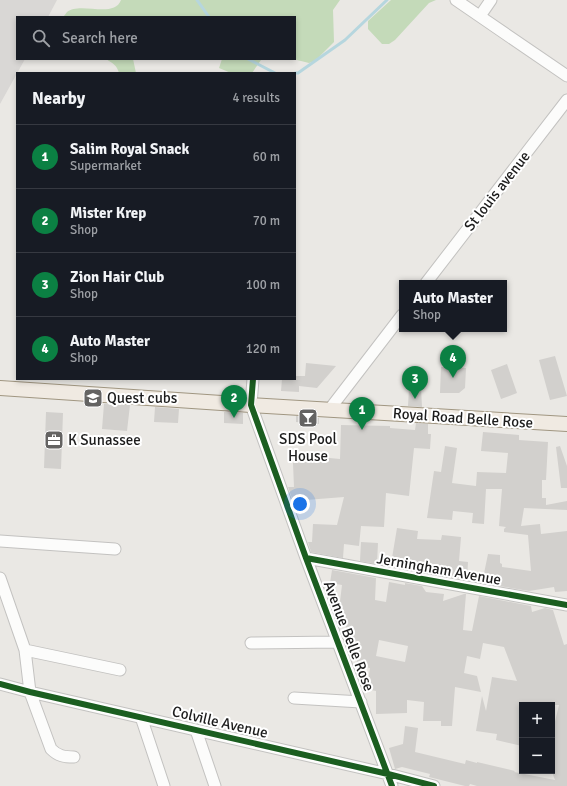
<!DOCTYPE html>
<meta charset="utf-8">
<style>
:root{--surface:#171b24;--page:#242831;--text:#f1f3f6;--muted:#9ea1a6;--line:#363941;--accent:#0b8043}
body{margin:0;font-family:Signika,sans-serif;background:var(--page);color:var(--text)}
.controls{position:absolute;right:12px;bottom:12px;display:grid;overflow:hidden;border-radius:0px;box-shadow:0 2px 6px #0003}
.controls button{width:36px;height:36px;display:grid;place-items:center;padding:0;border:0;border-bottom:1px solid var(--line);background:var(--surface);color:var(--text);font:20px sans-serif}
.you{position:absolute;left:300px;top:504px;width:14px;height:14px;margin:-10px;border:3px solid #fff;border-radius:50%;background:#1a73e8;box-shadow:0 0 0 6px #1a73e833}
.badge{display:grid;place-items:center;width:26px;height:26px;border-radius:50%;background:var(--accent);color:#fff;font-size:13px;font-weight:700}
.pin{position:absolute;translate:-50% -33px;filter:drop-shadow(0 1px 2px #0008)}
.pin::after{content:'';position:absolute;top:21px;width:14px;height:12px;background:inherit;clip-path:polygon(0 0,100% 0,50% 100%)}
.popup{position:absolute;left:399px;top:280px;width:108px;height:52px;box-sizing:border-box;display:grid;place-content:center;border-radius:0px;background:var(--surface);filter:drop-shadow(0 1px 3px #0005);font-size:13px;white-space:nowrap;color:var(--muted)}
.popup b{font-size:15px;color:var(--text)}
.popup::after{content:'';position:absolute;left:50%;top:100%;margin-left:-8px;border:8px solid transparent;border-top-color:var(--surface)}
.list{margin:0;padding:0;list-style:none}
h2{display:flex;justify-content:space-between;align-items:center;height:52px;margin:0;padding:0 16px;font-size:17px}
h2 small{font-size:13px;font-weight:400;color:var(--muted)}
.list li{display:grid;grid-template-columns:26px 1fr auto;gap:12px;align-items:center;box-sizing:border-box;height:64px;padding:0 16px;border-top:1px solid var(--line)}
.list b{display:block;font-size:15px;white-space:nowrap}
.list p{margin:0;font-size:13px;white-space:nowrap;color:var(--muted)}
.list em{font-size:13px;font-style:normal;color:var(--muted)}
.icon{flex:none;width:22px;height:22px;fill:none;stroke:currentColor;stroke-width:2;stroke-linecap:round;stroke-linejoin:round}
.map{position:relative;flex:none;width:567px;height:786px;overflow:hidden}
.search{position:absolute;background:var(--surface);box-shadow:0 2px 6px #0003;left:16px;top:16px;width:280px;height:44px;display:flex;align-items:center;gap:10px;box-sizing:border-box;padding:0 14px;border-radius:0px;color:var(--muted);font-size:15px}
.panel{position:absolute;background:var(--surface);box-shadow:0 2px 6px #0003;left:16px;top:72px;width:280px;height:308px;border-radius:0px}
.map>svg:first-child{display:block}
</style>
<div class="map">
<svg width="567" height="786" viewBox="0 0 567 786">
<rect width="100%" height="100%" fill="#eae8e4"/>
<path fill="#d9d7d5" d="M0 0H57L48 17H17V59H25L0 104Z"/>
<path fill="#c4dab9" d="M121 0H340L333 10 334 42 315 61 309 63 293 59H295V17H63C65 15 66 13 67 12 80 1 114 19 121 0Z
M391 0H436L429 3 395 40 389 44H382L368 29V21Z
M106 59H133L136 73H119C117 65 112 63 106 59Z
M222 59H273L261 60 252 73H231L219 68Z"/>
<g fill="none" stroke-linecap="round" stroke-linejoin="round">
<path stroke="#b6d6de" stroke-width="3" d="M197 0 209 17
M248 59 275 73
M295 73H298L345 40 387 0"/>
</g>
<path fill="#d2d0cd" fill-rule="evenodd" d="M555 356 567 396 550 400 539 360Z
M306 363 336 366 317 388 299 386V392L281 391 282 379H295V376H305Z
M507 364 517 393 501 399 491 370Z
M441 367 466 368 465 388 459 393H440Z
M421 387 422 407 408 406 409 388Z
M104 404 130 405 127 431 102 429Z
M155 407 179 409 178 423 154 422Z
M46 412 63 413 61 469 44 468Z
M224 412 243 413V424L224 423Z
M296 416 319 418V424L296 422Z
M416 423 428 424V434H431L430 449 414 448 409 496 386 493 384 527 361 526 359 546 344 544 343 558 311 552 308 542H312L313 524 337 525 344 497 293 501 288 487H294L293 463 319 461V457L340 459 341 425 390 426V428L415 430Z
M483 432 519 435V440L548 442 546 480H542V498H546V505L567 501V510L524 508 521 526 540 524 541 534 567 531V591L555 592 554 587 529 591 482 583 488 554 500 555V563L502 564V567L531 571 528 535 504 532V529L506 527 499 526 502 489H486L484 524 472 523 473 513 453 511 452 520 427 518 434 471 441 472 445 446 457 448 452 483 476 486 477 472 506 473 508 453 481 451Z
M560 446 567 466V488H561L556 447Z
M397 528 418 531 417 539 441 540 442 535 461 537 459 561 468 562 467 579 447 576 448 572 407 569 408 563 398 562 397 559 392 558Z
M361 542 378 543 377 564 360 561Z
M332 570 376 578 375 600 386 602 389 582 405 585V583L422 586 426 592 444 594 443 601 464 594H466L463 630 472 631 479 596 531 606 532 612 545 608 553 610 564 645 567 644V786H477L470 784 469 786H465L429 777 430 774 402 767 395 769 389 748 403 744 405 726 418 728 415 752 465 764 466 760 477 763V762L515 771 514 772 555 780 552 772V734L559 705H522V746L496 740 497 734 476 731 482 696 486 711 492 677 517 681 504 647 483 643 480 659 467 656 464 673 477 676 481 692 455 687 452 726H441V721H423L424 702 407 700V713L376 714V691L367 689 370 668 356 666 359 649 348 647 351 635 345 634 347 619 338 618 342 585 330 583ZM379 640 408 646 405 662 376 656Z"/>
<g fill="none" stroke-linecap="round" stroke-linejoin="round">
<g stroke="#c3c2c0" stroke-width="13">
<path id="minor" d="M456 0 567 76
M480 16 491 0
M426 283 567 100
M253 379 251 405 306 558 392 786
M329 410 402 315
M0 541 115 549
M306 558 567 605
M0 578 25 650 30 692 51 749C58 756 64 757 74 757
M251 643 338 642
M25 650 120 670
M0 684 30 692 388 774 434 786
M294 698 361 702
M141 717 164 786
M196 730 215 786"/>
</g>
<g stroke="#a09681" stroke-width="16">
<path id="major" d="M0 388 251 405 567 424"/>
</g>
<use href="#minor" stroke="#fcfcfb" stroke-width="11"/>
<use href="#major" stroke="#f0eae2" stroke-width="14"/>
<g stroke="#fff" stroke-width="8">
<path id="cycleway" d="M253 379 251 405 306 558 392 786
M306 558 567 605
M0 684 30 692 388 774 434 786"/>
</g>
<use href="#cycleway" stroke="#1b5e20" stroke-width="6"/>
</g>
<defs>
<g id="school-square" transform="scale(1)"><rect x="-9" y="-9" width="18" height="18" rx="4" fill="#646362" stroke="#fff"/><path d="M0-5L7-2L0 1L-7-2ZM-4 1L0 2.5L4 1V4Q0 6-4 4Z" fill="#fff"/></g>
<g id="bar-square" transform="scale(1)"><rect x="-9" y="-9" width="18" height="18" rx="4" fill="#646362" stroke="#fff"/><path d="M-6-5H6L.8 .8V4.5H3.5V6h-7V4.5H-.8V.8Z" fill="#fff"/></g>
<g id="office-square" transform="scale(1)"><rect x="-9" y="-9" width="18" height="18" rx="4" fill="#646362" stroke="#fff"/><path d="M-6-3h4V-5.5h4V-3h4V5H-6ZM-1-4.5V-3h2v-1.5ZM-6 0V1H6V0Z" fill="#fff"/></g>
</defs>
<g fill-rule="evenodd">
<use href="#school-square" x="93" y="398"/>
<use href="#bar-square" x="308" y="418"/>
<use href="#office-square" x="54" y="440"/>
</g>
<g text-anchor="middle" stroke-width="4" stroke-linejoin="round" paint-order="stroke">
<g font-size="15" fill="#1c1c1c" stroke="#fff">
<text transform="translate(497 191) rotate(-52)" y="5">St louis avenue</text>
<text transform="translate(463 418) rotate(4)" y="5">Royal Road Belle Rose</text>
<text transform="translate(439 569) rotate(10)" y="5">Jerningham Avenue</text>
<text transform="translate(349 636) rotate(69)" y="5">Avenue Belle Rose</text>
<text transform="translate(220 722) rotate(13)" y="5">Colville Avenue</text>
</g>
<g font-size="15" fill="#1c1c1c" stroke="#fff" text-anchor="start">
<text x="107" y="403">Quest cubs</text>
<text x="308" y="444" text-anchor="middle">SDS Pool<tspan x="308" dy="17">House</tspan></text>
<text x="68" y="445">K Sunassee</text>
</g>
</g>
</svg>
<div class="controls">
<button>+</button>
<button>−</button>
</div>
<div class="you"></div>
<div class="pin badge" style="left:362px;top:430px">1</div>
<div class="pin badge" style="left:234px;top:418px">2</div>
<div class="pin badge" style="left:415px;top:399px">3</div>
<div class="pin badge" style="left:453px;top:378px">4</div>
<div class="popup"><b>Auto Master</b>Shop</div>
<div class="search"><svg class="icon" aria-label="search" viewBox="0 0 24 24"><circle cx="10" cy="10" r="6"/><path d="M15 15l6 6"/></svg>Search here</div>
<section class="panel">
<h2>Nearby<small>4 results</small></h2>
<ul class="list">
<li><span class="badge">1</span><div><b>Salim Royal Snack</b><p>Supermarket</p></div><em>60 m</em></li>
<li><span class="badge">2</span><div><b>Mister Krep</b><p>Shop</p></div><em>70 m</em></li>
<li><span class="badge">3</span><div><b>Zion Hair Club</b><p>Shop</p></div><em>100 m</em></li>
<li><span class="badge">4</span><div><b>Auto Master</b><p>Shop</p></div><em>120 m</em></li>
</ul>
</section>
</div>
